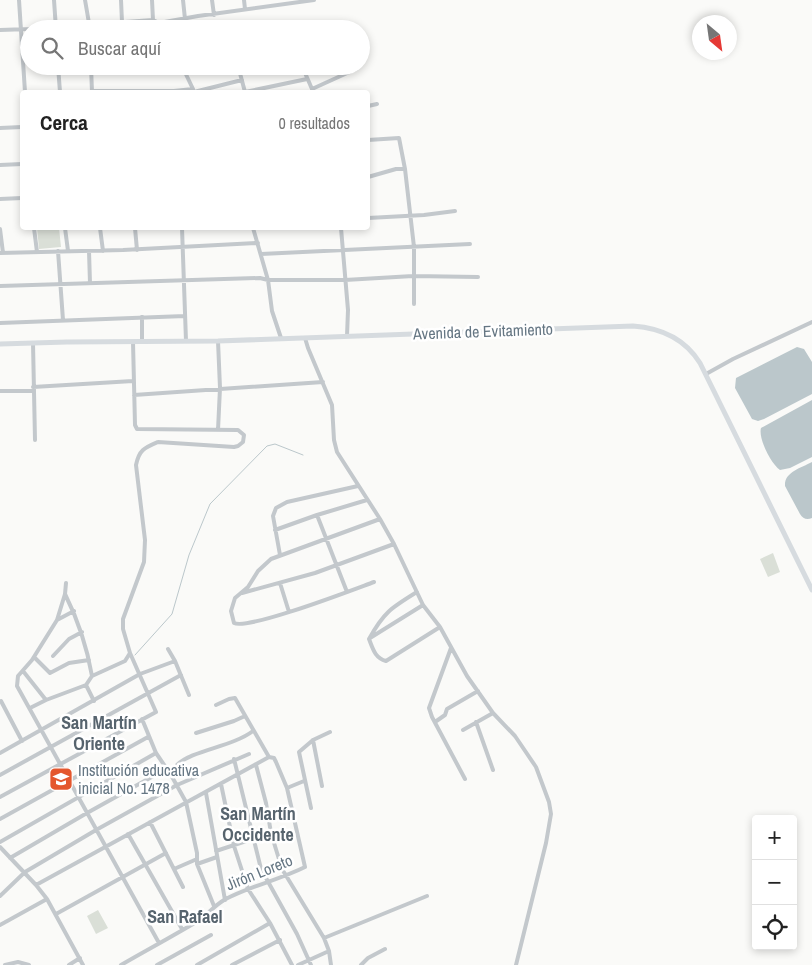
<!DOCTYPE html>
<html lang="es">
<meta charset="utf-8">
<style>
:root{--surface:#fff;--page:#f6f6f6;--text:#222;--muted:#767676;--line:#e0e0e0}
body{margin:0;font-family:"Archivo Narrow",sans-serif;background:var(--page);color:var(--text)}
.controls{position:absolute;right:15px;bottom:15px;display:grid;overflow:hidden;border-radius:5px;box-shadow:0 2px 8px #0003}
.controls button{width:45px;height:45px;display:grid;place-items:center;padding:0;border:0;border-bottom:1px solid var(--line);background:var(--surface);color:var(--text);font:25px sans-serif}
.compass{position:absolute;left:692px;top:15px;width:45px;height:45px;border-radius:50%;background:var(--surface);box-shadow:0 2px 8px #0003;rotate:151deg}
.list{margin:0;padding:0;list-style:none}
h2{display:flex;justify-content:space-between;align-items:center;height:65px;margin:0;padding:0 20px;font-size:21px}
h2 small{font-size:16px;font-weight:400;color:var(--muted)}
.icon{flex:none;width:28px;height:28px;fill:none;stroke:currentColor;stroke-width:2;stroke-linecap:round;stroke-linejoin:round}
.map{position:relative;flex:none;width:812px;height:965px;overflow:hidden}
.search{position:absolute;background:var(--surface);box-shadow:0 2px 8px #0003;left:20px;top:20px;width:350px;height:55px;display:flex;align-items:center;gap:12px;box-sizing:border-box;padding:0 18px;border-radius:28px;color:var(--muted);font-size:19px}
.panel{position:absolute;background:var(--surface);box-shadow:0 2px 8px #0003;left:20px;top:90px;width:350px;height:140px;border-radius:5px}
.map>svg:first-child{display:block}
</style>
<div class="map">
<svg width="812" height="965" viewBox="0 0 812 965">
<rect width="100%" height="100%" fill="#fafaf8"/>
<path fill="#dadfd7" d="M37 228H59L61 247 39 249Z
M773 553 780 572 768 577 760 559Z
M98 910 108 928 96 934 87 916Z"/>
<path fill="#bbc7cb" d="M797 347 804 349 812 362V394L764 419 758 421 752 419 735 388 736 378Z
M812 400V457L790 468 780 470C771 464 758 438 761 428Z
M812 462V518C807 520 803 519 800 514L785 486C784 472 801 468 812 462Z"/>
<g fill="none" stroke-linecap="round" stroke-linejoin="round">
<path stroke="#bbc7cb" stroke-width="1" d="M135 655 172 614 189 555 210 504 267 446 275 444 303 455"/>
<path stroke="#c3c8cc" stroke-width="4" d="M19 0 25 92
M54 0 56 29
M85 0 90 29
M121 0 122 22
M152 0 153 20
M183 0 185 19
M212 0 214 15
M244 0 245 9
M159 23 198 16 314 0
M29 29 153 20 159 23 162 29
M328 29 334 27
M0 30 29 29
M58 66 60 92
M91 66 92 92
M182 66 193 89
M238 66 245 92
M302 66 312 89
M253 69 266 66
M92 91H174L193 89
M194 92 242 80
M245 92 307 79
M313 92 312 89 356 69
M368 106 377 104
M0 128 22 127
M368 140 399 138 405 169 414 247V304
M0 165 22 164
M368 177 396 169H405
M0 199 22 198
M368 218 424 215 455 211
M34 228 37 252
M65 228 68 251
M100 228 103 251
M135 228 137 250
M182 228 186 341
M253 228 268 280 272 311 281 338
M341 228 348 310 347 336
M0 229 3 253
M58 251 63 320
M89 251 90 283
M0 253 123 250 258 243
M261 254 470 244
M0 286 260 278 268 280H345L413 276 478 277
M142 317V342
M0 323 185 316
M305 338 308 348 332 405 334 440 337 452 380 519 394 544 423 605 440 627 467 676 493 713 515 736 536 767 549 802 551 814 546 843 516 965
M33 343 35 440
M706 374 733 359 812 322
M33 387 133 381
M0 391H33
M134 395 323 382
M218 430 220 388 218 341
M317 515 347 592
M275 530 317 515 367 500
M280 555 273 516 276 508 287 502 358 486
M374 582C352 590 249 630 234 623L231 611 235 598 248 587 258 571 271 559 380 519
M66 583 65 594 57 620 32 660 18 676 17 686 159 943
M280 583 289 612
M417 592C391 608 384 612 369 639 373 649 375 658 386 661L440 627
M242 593 315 573 394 544
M65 594C78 620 87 647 92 676
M57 620 74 611
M370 638 423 605
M451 648 429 708 432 717 465 779
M168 649 175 661 189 695
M53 656 69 639 82 632
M34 657 50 673 69 663 89 660
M23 671 46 700
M86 685 94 701
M1 701 22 741
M216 705 229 699 235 698 269 757
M30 708 46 700 86 685 92 676 125 661 130 653 123 629V619L144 562 145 540 136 465C139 450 144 448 158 442L234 447 238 446 243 442 244 435 238 430 137 429 135 425 133 342
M142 719 156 753 171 775 186 802 197 853V864L214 906
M435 722 445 715 447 709 478 691
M476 722 493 770
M463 730 493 713
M196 733 234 721 245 716
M313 740 322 786
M0 753 140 674 175 661
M234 759 261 869 297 934 311 965
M256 765 266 803 271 833 282 869 324 938 329 951 331 965
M0 775 181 675
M171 775C173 772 175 768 177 765 192 750 232 747 253 731
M221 784 234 846 248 889 270 923 292 965
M287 788 304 781
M206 793 225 900
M0 797 156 712 130 653
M311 808 299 752 313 740 330 732
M0 819 148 737
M150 822 183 887
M128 834 182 929
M0 842 156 753
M0 847 36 885 47 899 83 965
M216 851 271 833
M10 858 87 813 166 769
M197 864 217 857
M174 869 197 859
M36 885 269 757
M0 896 25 872 96 830 177 785 249 754
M56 914 166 853
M0 925 47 899
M324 938 427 896
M5 965 18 962 29 965
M69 965 80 958
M121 965C147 950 173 936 198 921 207 915 214 906 224 900 250 886 279 880 305 867L287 788 276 762 274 758 269 757
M157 965 211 935
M197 965 270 923
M232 965 280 940
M298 965 329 951
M361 965 368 958 385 949"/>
<path stroke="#d6dbdf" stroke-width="5" d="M0 344 67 342 218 341 633 326C661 328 685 339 700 363L812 590"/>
</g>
<defs>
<g id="school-square" transform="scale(1.25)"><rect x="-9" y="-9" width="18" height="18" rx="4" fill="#e4572e" stroke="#fff"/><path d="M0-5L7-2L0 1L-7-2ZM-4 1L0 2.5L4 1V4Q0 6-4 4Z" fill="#fff"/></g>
</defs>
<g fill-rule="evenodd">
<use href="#school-square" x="61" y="779"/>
</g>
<g text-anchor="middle" stroke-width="5" stroke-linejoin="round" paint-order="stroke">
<g font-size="16" fill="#657683" stroke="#fff">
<text transform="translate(483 331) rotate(-2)" y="6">Avenida de Evitamiento</text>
<text transform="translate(259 872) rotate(-22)" y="6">Jirón Loreto</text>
</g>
<g font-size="16" fill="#657683" stroke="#fff" text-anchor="start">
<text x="78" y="776">Institución educativa<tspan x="78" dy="18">inicial No. 1478</tspan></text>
</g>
<g font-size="18" font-weight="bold" fill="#57646e" stroke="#fff">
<text x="99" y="729">San Martín<tspan x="99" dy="21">Oriente</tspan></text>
<text x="258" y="820">San Martín<tspan x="258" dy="21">Occidente</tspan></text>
<text x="185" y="923">San Rafael</text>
</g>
</g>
</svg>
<div class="controls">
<button>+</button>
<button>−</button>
<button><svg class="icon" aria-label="locate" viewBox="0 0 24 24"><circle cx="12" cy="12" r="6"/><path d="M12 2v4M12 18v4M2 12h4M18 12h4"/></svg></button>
</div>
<svg class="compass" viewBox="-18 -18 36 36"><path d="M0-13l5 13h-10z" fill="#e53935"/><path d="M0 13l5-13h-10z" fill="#767676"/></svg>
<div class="search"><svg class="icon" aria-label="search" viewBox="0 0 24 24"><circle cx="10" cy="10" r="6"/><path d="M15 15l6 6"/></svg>Buscar aquí</div>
<section class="panel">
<h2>Cerca<small>0 resultados</small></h2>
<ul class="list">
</ul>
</section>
</div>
